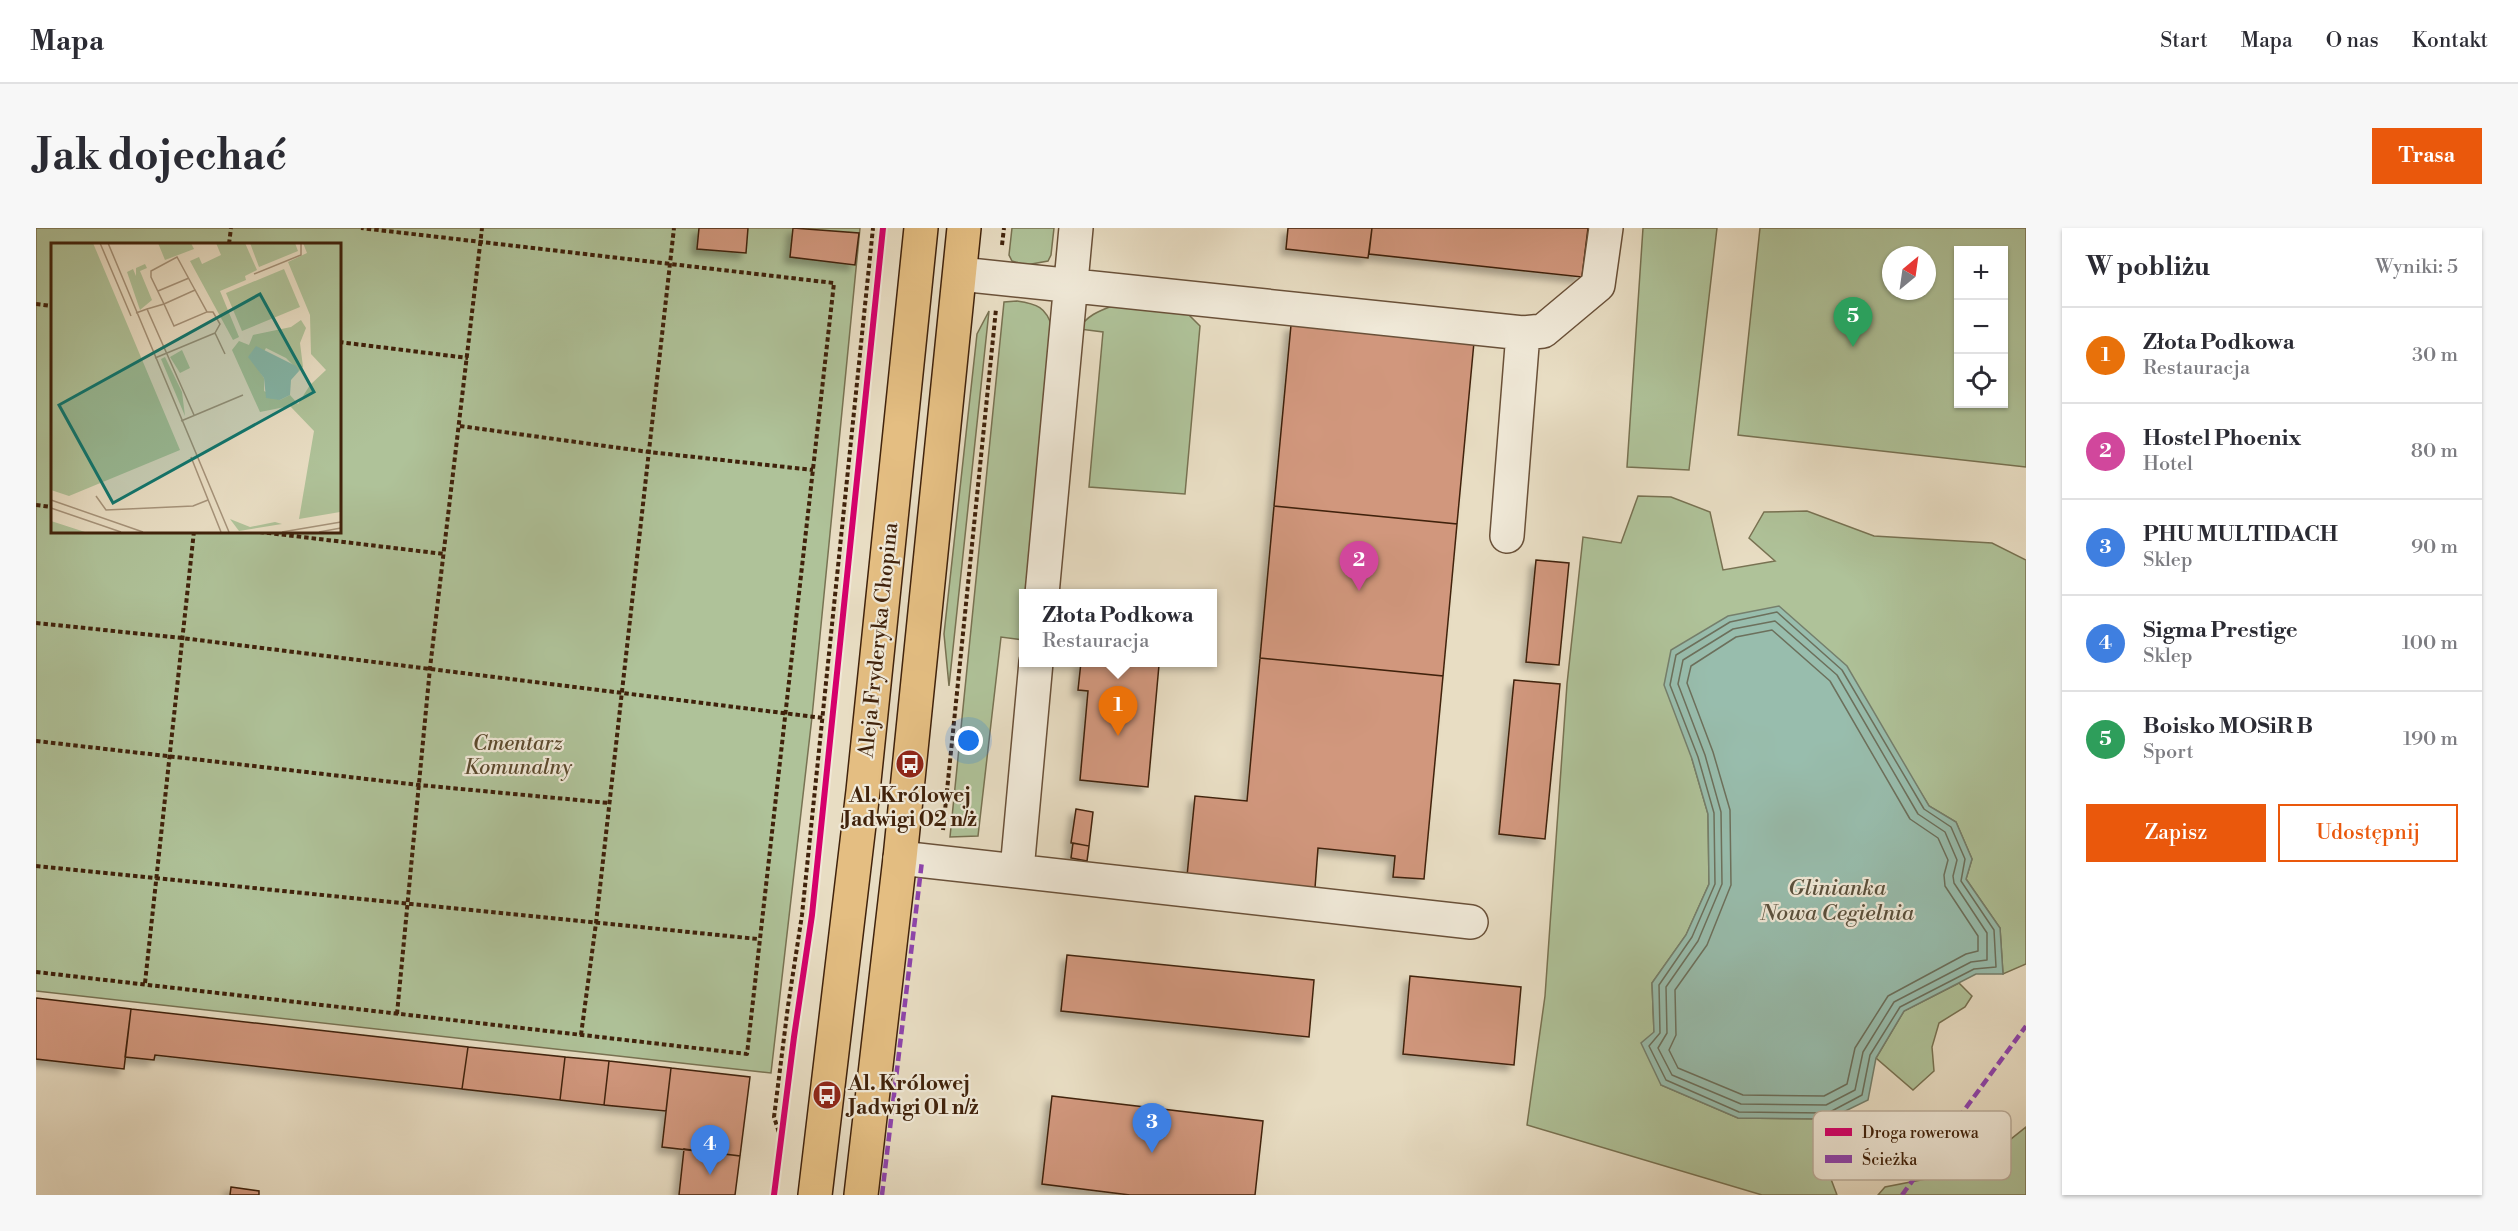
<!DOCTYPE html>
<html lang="pl">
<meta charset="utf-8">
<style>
:root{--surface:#fff;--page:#f7f7f7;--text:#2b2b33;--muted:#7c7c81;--line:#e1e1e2;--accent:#ea580c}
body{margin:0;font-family:"Libre Bodoni",serif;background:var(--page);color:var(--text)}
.controls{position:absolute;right:18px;top:18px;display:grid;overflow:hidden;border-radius:0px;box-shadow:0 2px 4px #0004}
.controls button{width:54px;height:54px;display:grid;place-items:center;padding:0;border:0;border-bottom:2px solid var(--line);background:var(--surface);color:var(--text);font:30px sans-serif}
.compass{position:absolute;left:1846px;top:18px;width:54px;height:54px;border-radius:50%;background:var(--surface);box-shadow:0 2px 4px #0004;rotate:29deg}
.you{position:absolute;left:933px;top:513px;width:21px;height:21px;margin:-15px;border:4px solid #fff;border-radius:50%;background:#1a73e8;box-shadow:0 0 0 9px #1a73e833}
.badge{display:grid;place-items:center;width:39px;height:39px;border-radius:50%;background:var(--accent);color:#fff;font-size:20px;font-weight:700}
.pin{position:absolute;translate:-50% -50px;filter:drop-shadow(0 2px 3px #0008)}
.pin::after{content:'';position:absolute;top:32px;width:21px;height:18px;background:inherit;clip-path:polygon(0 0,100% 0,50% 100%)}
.popup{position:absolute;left:983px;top:361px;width:198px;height:78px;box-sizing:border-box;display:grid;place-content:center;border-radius:0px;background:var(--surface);filter:drop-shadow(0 2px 4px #0005);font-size:20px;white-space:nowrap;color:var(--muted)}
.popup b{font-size:22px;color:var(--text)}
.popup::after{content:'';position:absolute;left:50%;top:100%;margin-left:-12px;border:12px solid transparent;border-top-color:var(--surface)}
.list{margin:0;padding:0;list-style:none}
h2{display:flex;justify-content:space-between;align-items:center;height:78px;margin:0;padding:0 24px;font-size:26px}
h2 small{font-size:20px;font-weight:400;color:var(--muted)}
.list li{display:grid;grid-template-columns:39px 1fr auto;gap:18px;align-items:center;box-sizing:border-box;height:96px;padding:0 24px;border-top:2px solid var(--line)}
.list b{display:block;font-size:22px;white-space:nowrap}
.list p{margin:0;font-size:20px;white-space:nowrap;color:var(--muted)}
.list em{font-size:20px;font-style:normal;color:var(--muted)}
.actions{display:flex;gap:12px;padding:18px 24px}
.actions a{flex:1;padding:14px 0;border:2px solid var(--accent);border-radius:0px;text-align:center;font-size:21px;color:var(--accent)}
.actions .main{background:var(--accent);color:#fff}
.icon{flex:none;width:33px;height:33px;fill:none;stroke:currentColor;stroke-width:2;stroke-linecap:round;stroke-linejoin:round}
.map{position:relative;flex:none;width:1990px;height:967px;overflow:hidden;border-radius:0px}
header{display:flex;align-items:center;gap:36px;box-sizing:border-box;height:84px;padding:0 30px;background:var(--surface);border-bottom:2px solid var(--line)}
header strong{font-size:28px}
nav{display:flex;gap:33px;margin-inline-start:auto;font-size:21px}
.intro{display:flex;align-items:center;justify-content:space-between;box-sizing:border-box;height:144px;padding:0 36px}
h1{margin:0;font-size:42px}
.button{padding:15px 27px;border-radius:0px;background:var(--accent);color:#fff;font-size:21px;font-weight:700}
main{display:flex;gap:36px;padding:0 36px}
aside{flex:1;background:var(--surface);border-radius:0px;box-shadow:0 2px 4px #0004}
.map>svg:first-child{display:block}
</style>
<header>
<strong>Mapa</strong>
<nav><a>Start</a><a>Mapa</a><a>O nas</a><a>Kontakt</a></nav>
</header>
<div class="intro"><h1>Jak dojechać</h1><a class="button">Trasa</a></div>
<main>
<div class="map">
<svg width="1990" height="967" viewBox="0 0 1990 967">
<defs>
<filter id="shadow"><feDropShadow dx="-5.5" dy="5.5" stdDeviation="3" flood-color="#0004"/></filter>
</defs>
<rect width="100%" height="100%" fill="#e8ddc3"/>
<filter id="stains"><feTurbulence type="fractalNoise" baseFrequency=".00333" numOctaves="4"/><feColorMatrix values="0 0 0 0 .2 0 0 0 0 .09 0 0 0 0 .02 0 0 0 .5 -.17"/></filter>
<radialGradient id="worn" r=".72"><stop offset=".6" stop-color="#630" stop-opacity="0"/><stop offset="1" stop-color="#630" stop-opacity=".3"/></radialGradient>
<path fill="#afc299" stroke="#787252" stroke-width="1.5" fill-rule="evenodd" d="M0 0H824L776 489 735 845 0 763ZM16 16H303V303H16Z
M976 0H1018L1015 27 1012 33 990 37 976 33 973 27Z
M1607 0H1681L1653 242 1591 239Z
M1724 0H1990V239L1702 207ZM1922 22H1968V176H1922ZM1855 27H1891V63H1855Z
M981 73C1001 76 1010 79 1016 99L993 365 988 366 987 412 965 409 942 608 914 609 968 74Z
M1076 78 1152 86 1164 98 1149 266 1053 259 1067 104 1043 101C1050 88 1063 83 1076 78Z
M953 83 913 458 908 406 941 106Z
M1602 268 1635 269 1674 284 1687 342 1739 333 1713 310 1728 284 1771 283 1838 308 1956 315 1990 332V736L1967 746 1964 700 1930 651 1936 631 1920 594 1893 578 1861 526 1656 531 1672 586 1673 656 1650 707 1616 755 1618 804 1625 857 1702 890 1793 891 1781 914 1801 967H1726L1491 897 1509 768 1531 456 1547 309 1585 315Z
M1923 755 1936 768 1929 779 1903 795 1896 819 1898 843 1877 862 1840 830 1868 783Z
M1990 899V967H1842L1849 959 1936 942Z"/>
<path fill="#98bdad" stroke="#757f6c" stroke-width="1.5" d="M1743 378 1811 438 1893 578 1920 594 1936 631 1930 651 1964 700 1967 746H1940L1868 783 1840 830 1832 872 1793 891 1702 890 1625 857 1605 815 1618 804 1616 755 1650 707 1673 656 1672 586 1656 531 1628 457 1635 422 1692 388Z"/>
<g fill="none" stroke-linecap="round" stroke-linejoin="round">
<path stroke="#6c705c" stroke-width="1.5" d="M1741 384 1806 442 1888 581 1915 599 1929 631 1925 653 1958 702 1960 739 1938 741 1864 779 1834 827 1826 867 1792 885 1703 884 1630 852 1613 818 1624 805 1623 757 1656 709 1679 656 1678 585 1662 529 1634 457 1640 427 1694 394Z
M1739 393 1801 447 1882 586 1909 604 1921 632 1917 648 1918 655 1951 705V732L1935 734 1858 774 1827 824 1819 862 1790 877 1705 876 1636 847 1622 820 1631 805 1630 759 1662 713 1686 656 1685 584 1669 527 1642 456 1647 432 1697 401Z
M1736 402 1794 453 1874 591 1902 610 1912 632 1908 647 1909 658 1942 708V723L1930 726 1852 768 1819 820 1811 856 1788 868 1707 867 1642 840 1633 822 1640 807 1639 762 1671 717 1695 657 1694 582 1677 524 1651 455 1655 438 1700 409Z"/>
</g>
<path fill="#d1977d" stroke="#40220b" stroke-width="1.5" filter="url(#shadow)" d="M663 0H712L710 25 661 21Z
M757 0 823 5 819 37 754 29Z
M1252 0H1336L1332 30 1250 21Z
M1336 0H1552L1546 49 1333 26Z
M1255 97 1438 114 1421 296 1238 278Z
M1238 278 1421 296 1407 448 1224 430Z
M1500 332 1533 335 1523 437 1490 434Z
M1224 430 1407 448 1388 651 1357 649 1359 628 1282 620 1279 660 1151 648 1159 568 1211 573Z
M1045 434H1092L1123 437 1112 559 1044 552 1052 463 1042 462Z
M1478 452 1524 456 1509 611 1463 606Z
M1040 581 1057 584 1053 618 1035 615Z
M1037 615 1053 618 1051 633 1035 630Z
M1031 727 1278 752 1273 809 1025 783Z
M1374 748 1485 759 1478 837 1367 826Z
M0 770 95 781 88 841 0 831Z
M95 781 432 819 426 861 119 827 118 832 89 829Z
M432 819 529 829 524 872 426 861Z
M529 829 573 833 568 877 524 872Z
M573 833 635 840 630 883 568 877Z
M635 840 714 849 704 928 626 919Z
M1016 868 1227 893 1219 967H1094L1006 956Z
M648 921 704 928 699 967H643Z
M195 959 223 963V967H194Z"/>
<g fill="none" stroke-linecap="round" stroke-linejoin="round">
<g stroke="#6a5139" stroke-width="36">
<path id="minor" d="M924 46 1487 105 1471 308
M1487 105 1507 103 1562 57 1570 0
M1006 366 1040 0
M864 630 1435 694
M981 642 1000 434"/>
</g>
<g stroke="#40220b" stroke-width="36">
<path id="major" d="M779 967 827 563 885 0
M825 967 864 630 928 0"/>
</g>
<path stroke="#40220b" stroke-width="4" stroke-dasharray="4.5 3" stroke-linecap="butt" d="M193 16 195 0
M966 17 968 0
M0 76 16 78
M303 114 432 130
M424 198 613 224 777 242
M0 277 16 279
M216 303 408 326
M0 395 146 410 787 490
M0 513 383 557 573 575
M907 602 960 81
M0 638 722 711
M0 744 711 826 798 55 325 0
M109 755 158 303
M361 786 394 440 446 0
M545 807 560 695 638 0
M745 911 738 889 752 778 766 687 837 0"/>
<use href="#minor" stroke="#f0e9d8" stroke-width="33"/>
<use href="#major" stroke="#e4be82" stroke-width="33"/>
<path stroke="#8e44ad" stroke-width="4.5" stroke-dasharray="9 4.5" stroke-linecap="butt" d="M846 967 886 633
M1866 967 1990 798"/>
<g stroke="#f0e9d8" stroke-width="10">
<path id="cycleway" d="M738 967 758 809 776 687 847 0"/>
</g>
<use href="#cycleway" stroke="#d6006c" stroke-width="6"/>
</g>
<defs>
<g id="bus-disc" transform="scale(1.5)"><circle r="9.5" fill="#8f2418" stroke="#f0e9d8"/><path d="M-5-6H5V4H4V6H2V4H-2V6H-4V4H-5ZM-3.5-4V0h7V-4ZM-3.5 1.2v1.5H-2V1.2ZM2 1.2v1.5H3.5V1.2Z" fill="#fff"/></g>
</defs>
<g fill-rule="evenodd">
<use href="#bus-disc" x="874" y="536"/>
<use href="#bus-disc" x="791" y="867"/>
</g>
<g text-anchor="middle" stroke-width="4.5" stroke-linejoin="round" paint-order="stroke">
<g font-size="21" fill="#40220b" stroke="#f0e9d8">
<text transform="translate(842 412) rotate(-84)" y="7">Aleja Fryderyka Chopina</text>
</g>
<g font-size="21" font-style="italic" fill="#5c4a2e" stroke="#f0e9d8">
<text x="482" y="522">Cmentarz<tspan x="482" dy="24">Komunalny</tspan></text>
</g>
<g font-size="21" font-weight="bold" fill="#40220b" stroke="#f0e9d8">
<text x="874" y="574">Al. Królowej<tspan x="874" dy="24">Jadwigi 02 n/ż</tspan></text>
<text x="812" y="862" text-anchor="start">Al. Królowej<tspan x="812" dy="24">Jadwigi 01 n/ż</tspan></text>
</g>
<g font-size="22" font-style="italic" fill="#5a503c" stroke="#f0e9d8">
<text x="1801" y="667">Glinianka<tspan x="1801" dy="25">Nowa Cegielnia</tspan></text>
</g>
</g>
<g transform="translate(15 15)">
<rect width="290" height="290" fill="#e8ddc3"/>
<path d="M0 0H42L129 207 18 253 0 247ZM107 0H140L143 6 114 17ZM165 0H194L206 27 194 33 195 37 169 48 188 94 182 97 139 18 148 14 151 21 170 12ZM199 0H244L247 8 208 24ZM252 0H289V269L248 276 263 188 239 163 209 169 181 107 188 98 198 102 202 92 240 84 250 77 255 85 249 100 252 124 248 128 235 115 215 105 205 123 213 135V148L229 157 239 152 247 161 259 142 275 127 260 111 259 72 237 19 256 10ZM94 21 96 25 89 28 101 57 89 67 76 29 82 26 85 33V25ZM233 26 249 64 191 88 175 50ZM131 107 139 125 129 130 119 114ZM114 114 131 149 134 173 110 116ZM179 276 199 284 224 279 231 281 188 288ZM0 278 34 289H0Z" fill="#afc299"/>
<path d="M205 103 245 123 248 128 240 137 239 152 229 157 215 155 213 135 197 114Z" fill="#98bdad"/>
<path fill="none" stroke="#a59279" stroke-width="1.5" d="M49 0 80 73M57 0 178 289M203 31 250 12V0M107 48 138 35M96 66 113 61 144 47 156 69 123 83 113 61 100 34V28L126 14 144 47M156 69H162L169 81 164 90M85 70 96 66 143 172M104 115 164 90 174 111M130 178 192 152M140 214 170 289M45 253 55 267 142 263 157 257M0 257 92 289M0 265 70 289M231 289 290 279M268 289 290 285"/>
<path fill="#0f766e" fill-opacity="0.15" stroke="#0f766e" stroke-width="3" d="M209 51 263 149 62 260 8 162Z"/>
<rect width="290" height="290" fill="none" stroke="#40220b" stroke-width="3"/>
</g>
<rect x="1777" y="883" width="198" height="69" rx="9" fill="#f0e9d8" stroke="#bbad9a" stroke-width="1.5"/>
<rect x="1789" y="900" width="27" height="8" fill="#d6006c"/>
<rect x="1789" y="927" width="27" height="8" fill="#8e44ad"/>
<g font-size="16" fill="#40220b">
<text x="1826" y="910">Droga rowerowa</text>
<text x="1826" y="937">Ścieżka</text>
</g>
<rect width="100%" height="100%" filter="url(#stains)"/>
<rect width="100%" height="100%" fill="url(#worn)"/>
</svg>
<div class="controls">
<button>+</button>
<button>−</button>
<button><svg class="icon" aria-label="locate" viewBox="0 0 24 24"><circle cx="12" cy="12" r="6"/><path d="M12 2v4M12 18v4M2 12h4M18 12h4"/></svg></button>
</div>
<svg class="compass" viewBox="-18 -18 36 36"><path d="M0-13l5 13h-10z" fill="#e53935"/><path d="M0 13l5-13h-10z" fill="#7c7c81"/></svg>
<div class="you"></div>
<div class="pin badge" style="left:1082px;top:508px;background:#e8710a">1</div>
<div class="popup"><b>Złota Podkowa</b>Restauracja</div>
<div class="pin badge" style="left:1323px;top:363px;background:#d1479c">2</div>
<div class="pin badge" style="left:1116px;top:925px;background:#3f7fe0">3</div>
<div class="pin badge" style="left:674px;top:947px;background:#3f7fe0">4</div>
<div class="pin badge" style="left:1817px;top:119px;background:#2e9e5b">5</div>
</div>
<aside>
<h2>W pobliżu<small>Wyniki: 5</small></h2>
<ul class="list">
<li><span class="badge" style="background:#e8710a">1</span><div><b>Złota Podkowa</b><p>Restauracja</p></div><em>30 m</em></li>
<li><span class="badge" style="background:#d1479c">2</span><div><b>Hostel Phoenix</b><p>Hotel</p></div><em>80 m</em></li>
<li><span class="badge" style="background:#3f7fe0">3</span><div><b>PHU MULTIDACH</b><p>Sklep</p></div><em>90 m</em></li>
<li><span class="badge" style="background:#3f7fe0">4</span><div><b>Sigma Prestige</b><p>Sklep</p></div><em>100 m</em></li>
<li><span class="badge" style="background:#2e9e5b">5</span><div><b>Boisko MOSiR B</b><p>Sport</p></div><em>190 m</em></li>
</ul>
<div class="actions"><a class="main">Zapisz</a><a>Udostępnij</a></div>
</aside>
</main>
